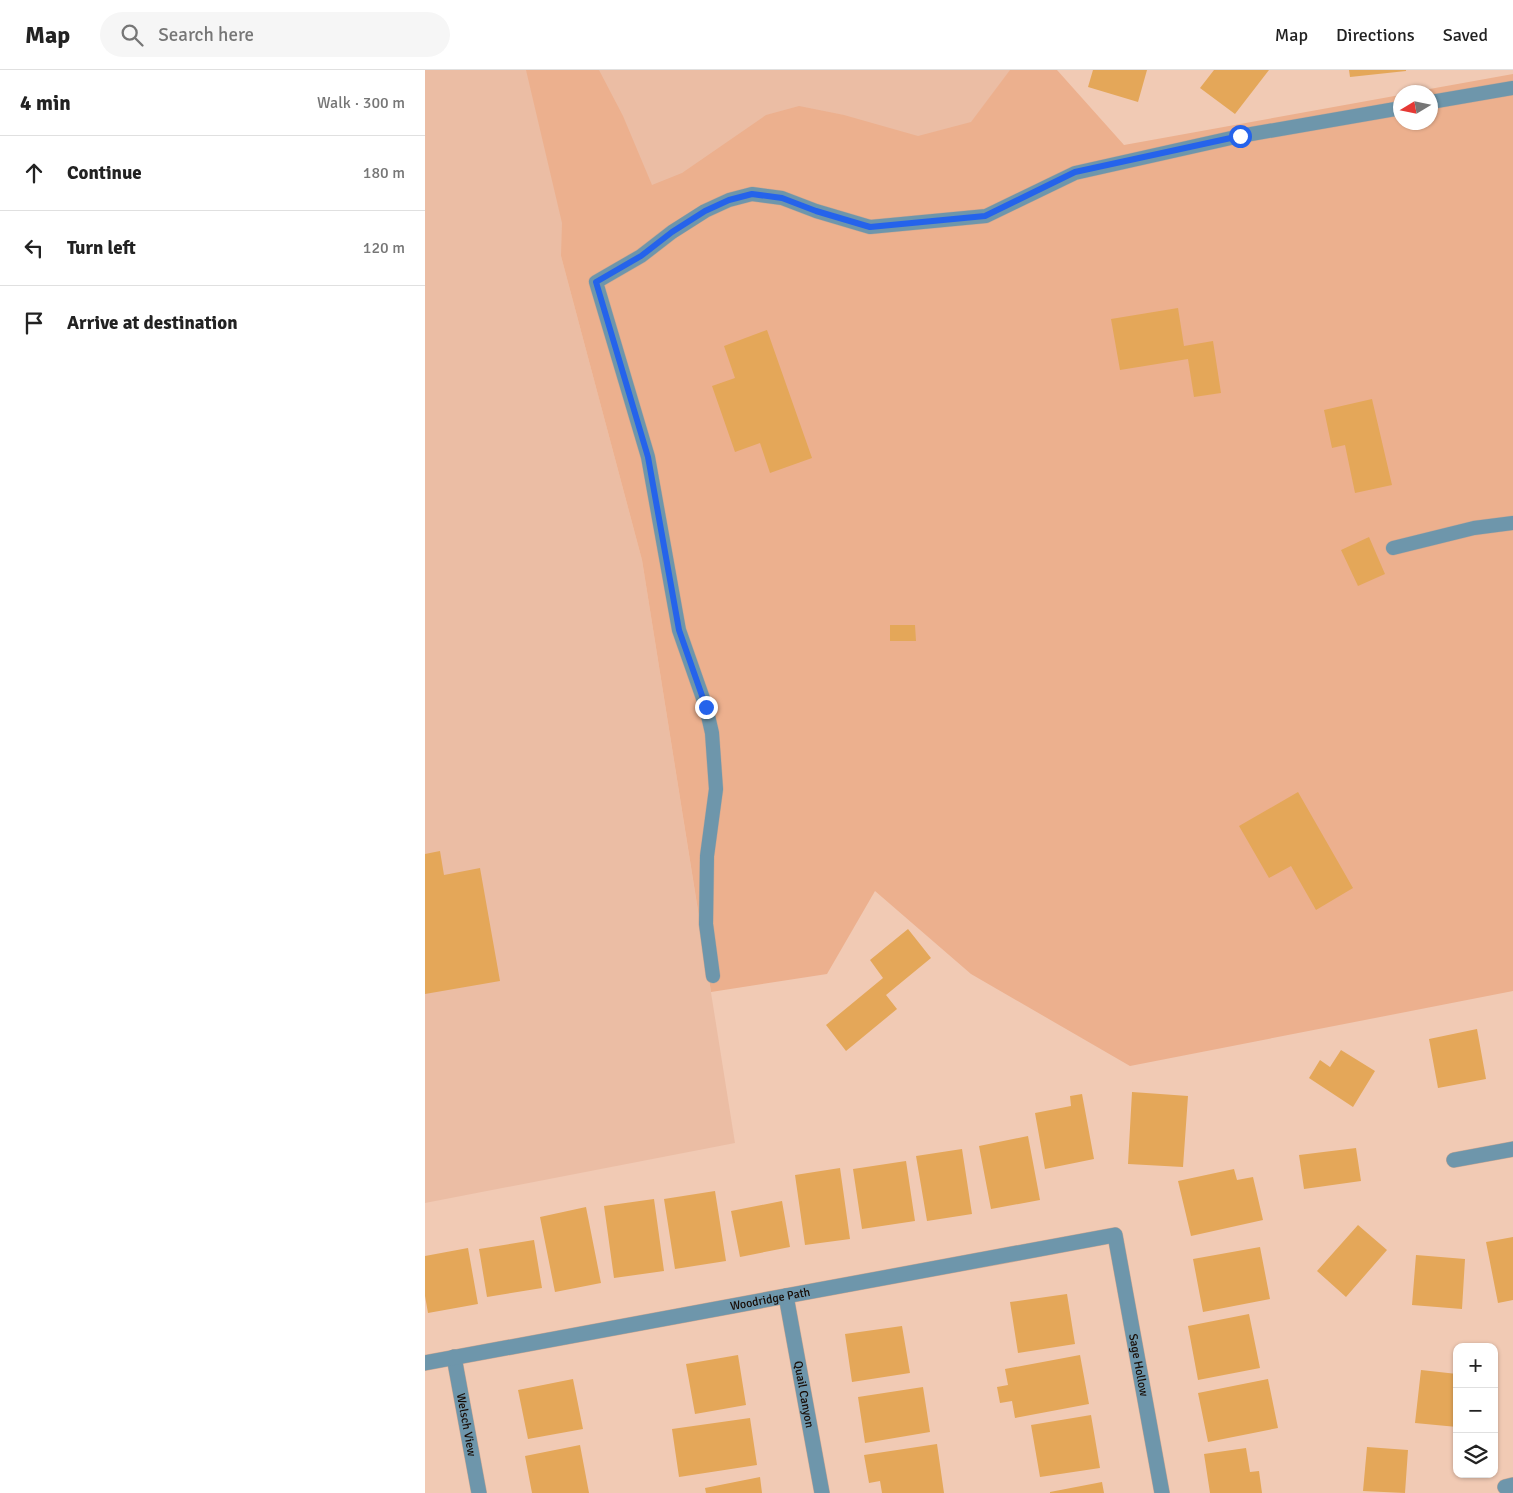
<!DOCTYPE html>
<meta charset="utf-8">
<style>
:root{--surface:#fff;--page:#f6f6f6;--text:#222;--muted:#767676;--line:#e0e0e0}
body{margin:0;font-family:Signika,sans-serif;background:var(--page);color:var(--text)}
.controls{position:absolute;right:15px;bottom:15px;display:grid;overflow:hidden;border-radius:10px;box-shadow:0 1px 4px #0004}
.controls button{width:45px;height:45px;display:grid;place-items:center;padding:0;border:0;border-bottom:1px solid var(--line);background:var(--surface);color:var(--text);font:25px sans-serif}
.compass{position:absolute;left:968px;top:15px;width:45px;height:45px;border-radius:50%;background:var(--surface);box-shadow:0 1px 4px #0004;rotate:260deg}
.stop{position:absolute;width:15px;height:15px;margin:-11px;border:4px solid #2563eb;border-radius:50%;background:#fff}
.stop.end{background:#2563eb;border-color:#fff;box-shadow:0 1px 5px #0008}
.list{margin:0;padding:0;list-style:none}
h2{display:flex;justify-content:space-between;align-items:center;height:65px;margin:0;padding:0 20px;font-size:21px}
h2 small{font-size:16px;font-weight:400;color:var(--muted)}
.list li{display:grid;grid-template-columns:32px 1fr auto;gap:15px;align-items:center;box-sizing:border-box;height:75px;padding:0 20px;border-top:1px solid var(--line)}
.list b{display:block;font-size:19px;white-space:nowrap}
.list em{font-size:16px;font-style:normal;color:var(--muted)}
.icon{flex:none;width:28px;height:28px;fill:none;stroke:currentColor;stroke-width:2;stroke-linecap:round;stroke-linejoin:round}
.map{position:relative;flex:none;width:1088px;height:1423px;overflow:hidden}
header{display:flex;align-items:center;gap:30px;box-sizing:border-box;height:70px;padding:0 25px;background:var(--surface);border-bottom:1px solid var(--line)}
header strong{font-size:24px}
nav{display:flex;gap:28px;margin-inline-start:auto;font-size:18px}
.search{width:350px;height:45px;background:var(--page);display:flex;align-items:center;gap:12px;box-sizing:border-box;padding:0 18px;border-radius:28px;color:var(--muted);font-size:19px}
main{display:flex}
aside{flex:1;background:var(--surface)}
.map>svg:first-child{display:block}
</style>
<header>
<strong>Map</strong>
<div class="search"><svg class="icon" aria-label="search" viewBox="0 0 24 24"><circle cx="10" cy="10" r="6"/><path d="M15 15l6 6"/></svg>Search here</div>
<nav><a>Map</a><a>Directions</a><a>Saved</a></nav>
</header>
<main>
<aside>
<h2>4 min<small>Walk · 300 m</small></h2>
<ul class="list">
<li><svg class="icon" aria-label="ahead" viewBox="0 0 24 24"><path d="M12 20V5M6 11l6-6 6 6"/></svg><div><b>Continue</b></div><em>180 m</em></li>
<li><svg class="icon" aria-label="left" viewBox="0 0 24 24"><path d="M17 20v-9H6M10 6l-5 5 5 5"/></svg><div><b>Turn left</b></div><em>120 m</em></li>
<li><svg class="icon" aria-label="arrive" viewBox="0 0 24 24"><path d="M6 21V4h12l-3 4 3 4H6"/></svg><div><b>Arrive at destination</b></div></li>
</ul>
</aside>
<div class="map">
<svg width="1088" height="1423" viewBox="0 0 1088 1423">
<rect width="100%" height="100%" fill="#f1cab4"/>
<path fill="#ebbda4" d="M0 0H608L624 89 136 186 217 490 310 1073 0 1133Z"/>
<path fill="#ecb08e" d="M101 0H174L198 46 227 115 257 103 341 45 374 36 419 45 493 66 546 52 585 0H632L699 75 975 25 976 52H1006V22H988L1088 4V921L705 996 546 904 450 821 402 904 286 922 217 490 136 186 137 153Z"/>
<path fill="#e4a759" d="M668 0H722L713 32 663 17Z
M789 0H844L810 44 775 18Z
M924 0H981V1L925 7Z
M753 238 759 276 788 271 796 323 769 327 763 289 695 300 686 249Z
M342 260 387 388 345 403 335 373 310 382 287 316 310 308 299 276Z
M947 329 967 415 930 423 920 375 907 378 899 340Z
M944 467 960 504 933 516 916 480Z
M465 555H490L491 571H465Z
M873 722 928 818 891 840 866 796 844 808 814 756Z
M15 781 19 805 55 798 75 911 0 924V784Z
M483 859 506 888 461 925 472 939 421 981 401 955 458 908 445 890Z
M1052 959 1061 1009 1013 1018 1004 969Z
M916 980 950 1001 928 1037 884 1008 895 990 905 997Z
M707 1022 763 1026 758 1097 703 1094Z
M657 1024 669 1089 620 1099 610 1043 646 1036 645 1026Z
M603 1066 615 1130 566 1139 554 1076Z
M931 1078 936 1111 879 1119 874 1085Z
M537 1079 547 1144 502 1151 491 1086Z
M481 1091 490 1151 437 1159 428 1099Z
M415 1098 425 1169 380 1175 370 1105Z
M809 1099 812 1110 828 1107 838 1150 766 1166 753 1111Z
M290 1121 301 1191 250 1199 239 1129Z
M229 1129 239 1201 189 1208 179 1136Z
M357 1131 365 1177 315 1187 306 1141Z
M161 1137 176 1213 130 1222 115 1147Z
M933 1155 962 1180 921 1227 892 1201Z
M1088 1167V1230L1073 1233 1061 1172Z
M109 1170 117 1218 62 1227 54 1179Z
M835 1177 845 1229 778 1242 768 1189Z
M43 1178 53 1234 3 1243 0 1226V1186Z
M991 1185 1040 1189 1037 1239 987 1235Z
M642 1224 650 1274 593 1283 585 1232Z
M824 1244 835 1298 773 1310 763 1256Z
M477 1256 485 1303 427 1312 420 1264Z
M313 1285 321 1335 270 1344 261 1294Z
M655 1285 664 1334 590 1348 587 1331 575 1333 572 1317 583 1315 580 1299Z
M996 1300 1032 1304V1357L990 1353Z
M148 1309 158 1359 103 1369 93 1320Z
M843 1309 853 1358 783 1372 773 1323Z
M498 1317 505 1362 440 1373 433 1327Z
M666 1345 675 1398 615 1407 606 1355Z
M325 1348 332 1395 254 1407 247 1359Z
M512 1374 519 1423H457L455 1411 444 1413 439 1385Z
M155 1375 164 1423H107L100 1386Z
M942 1377 983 1380 980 1423 938 1421Z
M821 1378 825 1402 834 1401 837 1423H785L779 1384Z
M335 1407 337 1423H281L280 1418Z
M677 1412 679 1423H625V1422Z"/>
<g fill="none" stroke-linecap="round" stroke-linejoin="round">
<g stroke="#caa894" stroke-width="15">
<path id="lane" d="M1006 32 1088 18
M968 478 1049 458 1088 453
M288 906 281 854 282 786 291 719 287 663 281 637 254 560 223 387 171 212 216 186 247 162 280 141 304 130 327 124 357 128 391 141 445 157 561 146 650 103 815 66 976 38"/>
</g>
<g stroke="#caa894" stroke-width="16">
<g id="street">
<path d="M1029 1090 1088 1079"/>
<path id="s1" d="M361 1226 397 1423"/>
<path id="s2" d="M29 1287 54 1423"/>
<path id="s3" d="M0 1293 690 1165 737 1423"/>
<path d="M1080 1417 1088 1415"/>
</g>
</g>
<use href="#lane" stroke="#6e96ab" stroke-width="14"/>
<use href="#street" stroke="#6e96ab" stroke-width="15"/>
</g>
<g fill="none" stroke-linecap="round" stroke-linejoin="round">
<path stroke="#2563eb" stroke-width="6" d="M281 637 254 560 223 387 171 212 216 186 247 162 280 141 304 130 327 124 357 128 391 141 445 157 560 146 650 102 815 66"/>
</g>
<g text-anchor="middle" stroke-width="4.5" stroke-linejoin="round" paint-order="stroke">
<g font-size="12" fill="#170b04" stroke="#fed7c1">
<text dy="4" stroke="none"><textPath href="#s3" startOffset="351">Woodridge Path</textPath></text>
<text dy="4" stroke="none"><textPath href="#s3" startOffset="834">Sage Hollow</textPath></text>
<text dy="4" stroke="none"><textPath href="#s1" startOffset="100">Quail Canyon</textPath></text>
<text dy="4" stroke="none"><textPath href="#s2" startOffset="69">Welsch View</textPath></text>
</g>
</g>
</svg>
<div class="controls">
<button>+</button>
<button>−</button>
<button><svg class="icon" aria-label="layers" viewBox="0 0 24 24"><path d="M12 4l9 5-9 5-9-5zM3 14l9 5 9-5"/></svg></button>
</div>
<svg class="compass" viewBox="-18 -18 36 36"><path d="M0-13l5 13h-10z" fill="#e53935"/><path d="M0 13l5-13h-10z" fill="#767676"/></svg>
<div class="stop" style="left:815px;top:66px"></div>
<div class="stop end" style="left:281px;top:637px"></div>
</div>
</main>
